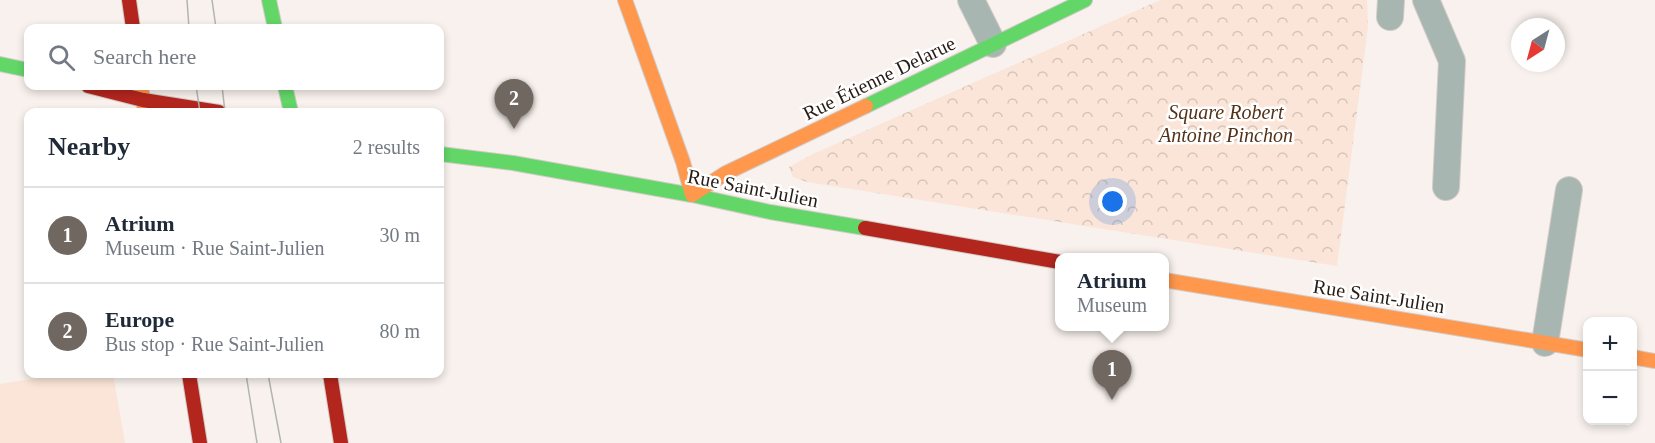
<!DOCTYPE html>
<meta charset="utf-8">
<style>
:root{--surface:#fff;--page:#f6f6f7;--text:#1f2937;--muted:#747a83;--line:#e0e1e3;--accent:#706761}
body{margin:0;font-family:Georgia,serif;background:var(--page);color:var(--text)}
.controls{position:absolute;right:18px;bottom:18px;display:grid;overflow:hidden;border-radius:12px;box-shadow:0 3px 9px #0003}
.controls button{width:54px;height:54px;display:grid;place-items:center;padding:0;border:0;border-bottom:2px solid var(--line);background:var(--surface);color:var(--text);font:30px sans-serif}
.compass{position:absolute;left:1511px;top:18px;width:54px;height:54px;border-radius:50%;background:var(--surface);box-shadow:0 3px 9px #0003;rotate:216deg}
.you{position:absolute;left:1113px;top:202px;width:21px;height:21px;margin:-15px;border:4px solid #fff;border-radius:50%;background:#1a73e8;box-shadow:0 0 0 9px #1a73e833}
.badge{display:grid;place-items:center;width:39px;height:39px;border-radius:50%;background:var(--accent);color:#fff;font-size:20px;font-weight:700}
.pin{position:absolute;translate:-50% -50px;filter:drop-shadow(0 2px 3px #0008)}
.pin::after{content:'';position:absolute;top:32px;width:21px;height:18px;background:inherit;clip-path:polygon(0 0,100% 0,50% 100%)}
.popup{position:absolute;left:1055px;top:253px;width:114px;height:78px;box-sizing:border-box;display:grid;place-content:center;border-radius:12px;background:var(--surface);filter:drop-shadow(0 2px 4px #0005);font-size:20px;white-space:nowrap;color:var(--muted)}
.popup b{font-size:22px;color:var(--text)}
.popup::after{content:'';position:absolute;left:50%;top:100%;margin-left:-12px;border:12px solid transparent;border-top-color:var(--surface)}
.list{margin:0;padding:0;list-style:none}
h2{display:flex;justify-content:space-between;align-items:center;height:78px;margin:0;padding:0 24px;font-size:26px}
h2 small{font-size:20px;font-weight:400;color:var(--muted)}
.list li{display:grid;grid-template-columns:39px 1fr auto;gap:18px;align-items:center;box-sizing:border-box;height:96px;padding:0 24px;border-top:2px solid var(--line)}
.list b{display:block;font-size:22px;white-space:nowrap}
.list p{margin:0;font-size:20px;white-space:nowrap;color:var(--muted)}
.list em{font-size:20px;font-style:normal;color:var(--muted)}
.icon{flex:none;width:33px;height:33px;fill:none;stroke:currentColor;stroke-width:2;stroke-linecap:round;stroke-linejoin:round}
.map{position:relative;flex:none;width:1655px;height:443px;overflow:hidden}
.search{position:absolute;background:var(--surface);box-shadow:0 3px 9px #0003;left:24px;top:24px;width:420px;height:66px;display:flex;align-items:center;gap:15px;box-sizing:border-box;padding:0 21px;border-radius:12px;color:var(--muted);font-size:22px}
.panel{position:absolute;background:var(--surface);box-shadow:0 3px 9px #0003;left:24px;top:108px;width:420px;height:270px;border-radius:12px}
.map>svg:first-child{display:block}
</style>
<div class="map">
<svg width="1655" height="443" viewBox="0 0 1655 443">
<defs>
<pattern id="forest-crowns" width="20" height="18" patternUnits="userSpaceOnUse" patternTransform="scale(1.5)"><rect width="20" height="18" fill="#fbe5d8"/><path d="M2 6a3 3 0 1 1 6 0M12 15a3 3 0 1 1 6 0" fill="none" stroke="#d7c4b8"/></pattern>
</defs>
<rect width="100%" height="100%" fill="#f8f1ed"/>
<path fill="url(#forest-crowns)" d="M1160 0H1367L1368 27 1337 266 807 182 793 177 789 167 813 154Z"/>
<path fill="#fbe5d8" d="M62 374H113L125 443H0V384Z"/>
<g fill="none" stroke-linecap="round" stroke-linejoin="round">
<g stroke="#d2cbc7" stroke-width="28">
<path id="lane" d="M971 0 993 44
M1426 0 1452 61 1446 187
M1390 17 1391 0
M1545 343 1569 190"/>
</g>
<g stroke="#d2cbc7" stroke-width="16">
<path id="fast" d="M269 0 275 28
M0 64 28 70
M285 86 291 112
M866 106 1085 0
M440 154 513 163 692 195 770 212 865 228"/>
</g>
<g stroke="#d2cbc7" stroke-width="16">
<path id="slow" d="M625 0 683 162 692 195 726 173 866 106
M141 86 145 112
M1164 280 1588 350
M1632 357 1655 361"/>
</g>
<g stroke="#d2cbc7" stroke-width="16">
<path id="jam" d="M129 0 133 28
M88 86 143 100 219 112
M865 228 1060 262
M189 374 200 443
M330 374 341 443"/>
</g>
<use href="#lane" stroke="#a8b6b2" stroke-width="26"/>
<use href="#fast" stroke="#63d668" stroke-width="14"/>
<use href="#slow" stroke="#ff974d" stroke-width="14"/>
<use href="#jam" stroke="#b3261e" stroke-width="14"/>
<path stroke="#b1b5b1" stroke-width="1.5" d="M187 0 189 28
M212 0 216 28
M196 86 200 112
M222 86 225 112
M246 374 257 443
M268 374 281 443"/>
</g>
<g text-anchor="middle" stroke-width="5" stroke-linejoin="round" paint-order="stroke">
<g font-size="20" fill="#271c15" stroke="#fff">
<text transform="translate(879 78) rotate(-26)" y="7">Rue Étienne Delarue</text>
<text transform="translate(753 188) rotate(11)" y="7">Rue Saint-Julien</text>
<text transform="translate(1379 296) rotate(9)" y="7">Rue Saint-Julien</text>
</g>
<g font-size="20" font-style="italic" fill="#543219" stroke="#fff">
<text x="1226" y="119">Square Robert<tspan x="1226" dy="23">Antoine Pinchon</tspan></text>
</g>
</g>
</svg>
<div class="controls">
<button>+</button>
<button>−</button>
</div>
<svg class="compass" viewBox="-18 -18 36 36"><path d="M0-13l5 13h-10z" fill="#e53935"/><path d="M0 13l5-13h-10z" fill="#747a83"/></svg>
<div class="you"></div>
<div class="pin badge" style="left:1112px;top:400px">1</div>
<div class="popup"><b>Atrium</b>Museum</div>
<div class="pin badge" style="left:514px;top:129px">2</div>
<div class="search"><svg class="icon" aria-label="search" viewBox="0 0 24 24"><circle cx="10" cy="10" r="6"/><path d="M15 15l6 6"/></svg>Search here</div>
<section class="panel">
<h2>Nearby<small>2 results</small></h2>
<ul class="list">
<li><span class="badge">1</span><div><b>Atrium</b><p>Museum · Rue Saint-Julien</p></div><em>30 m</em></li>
<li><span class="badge">2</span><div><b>Europe</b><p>Bus stop · Rue Saint-Julien</p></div><em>80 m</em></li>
</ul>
</section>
</div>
